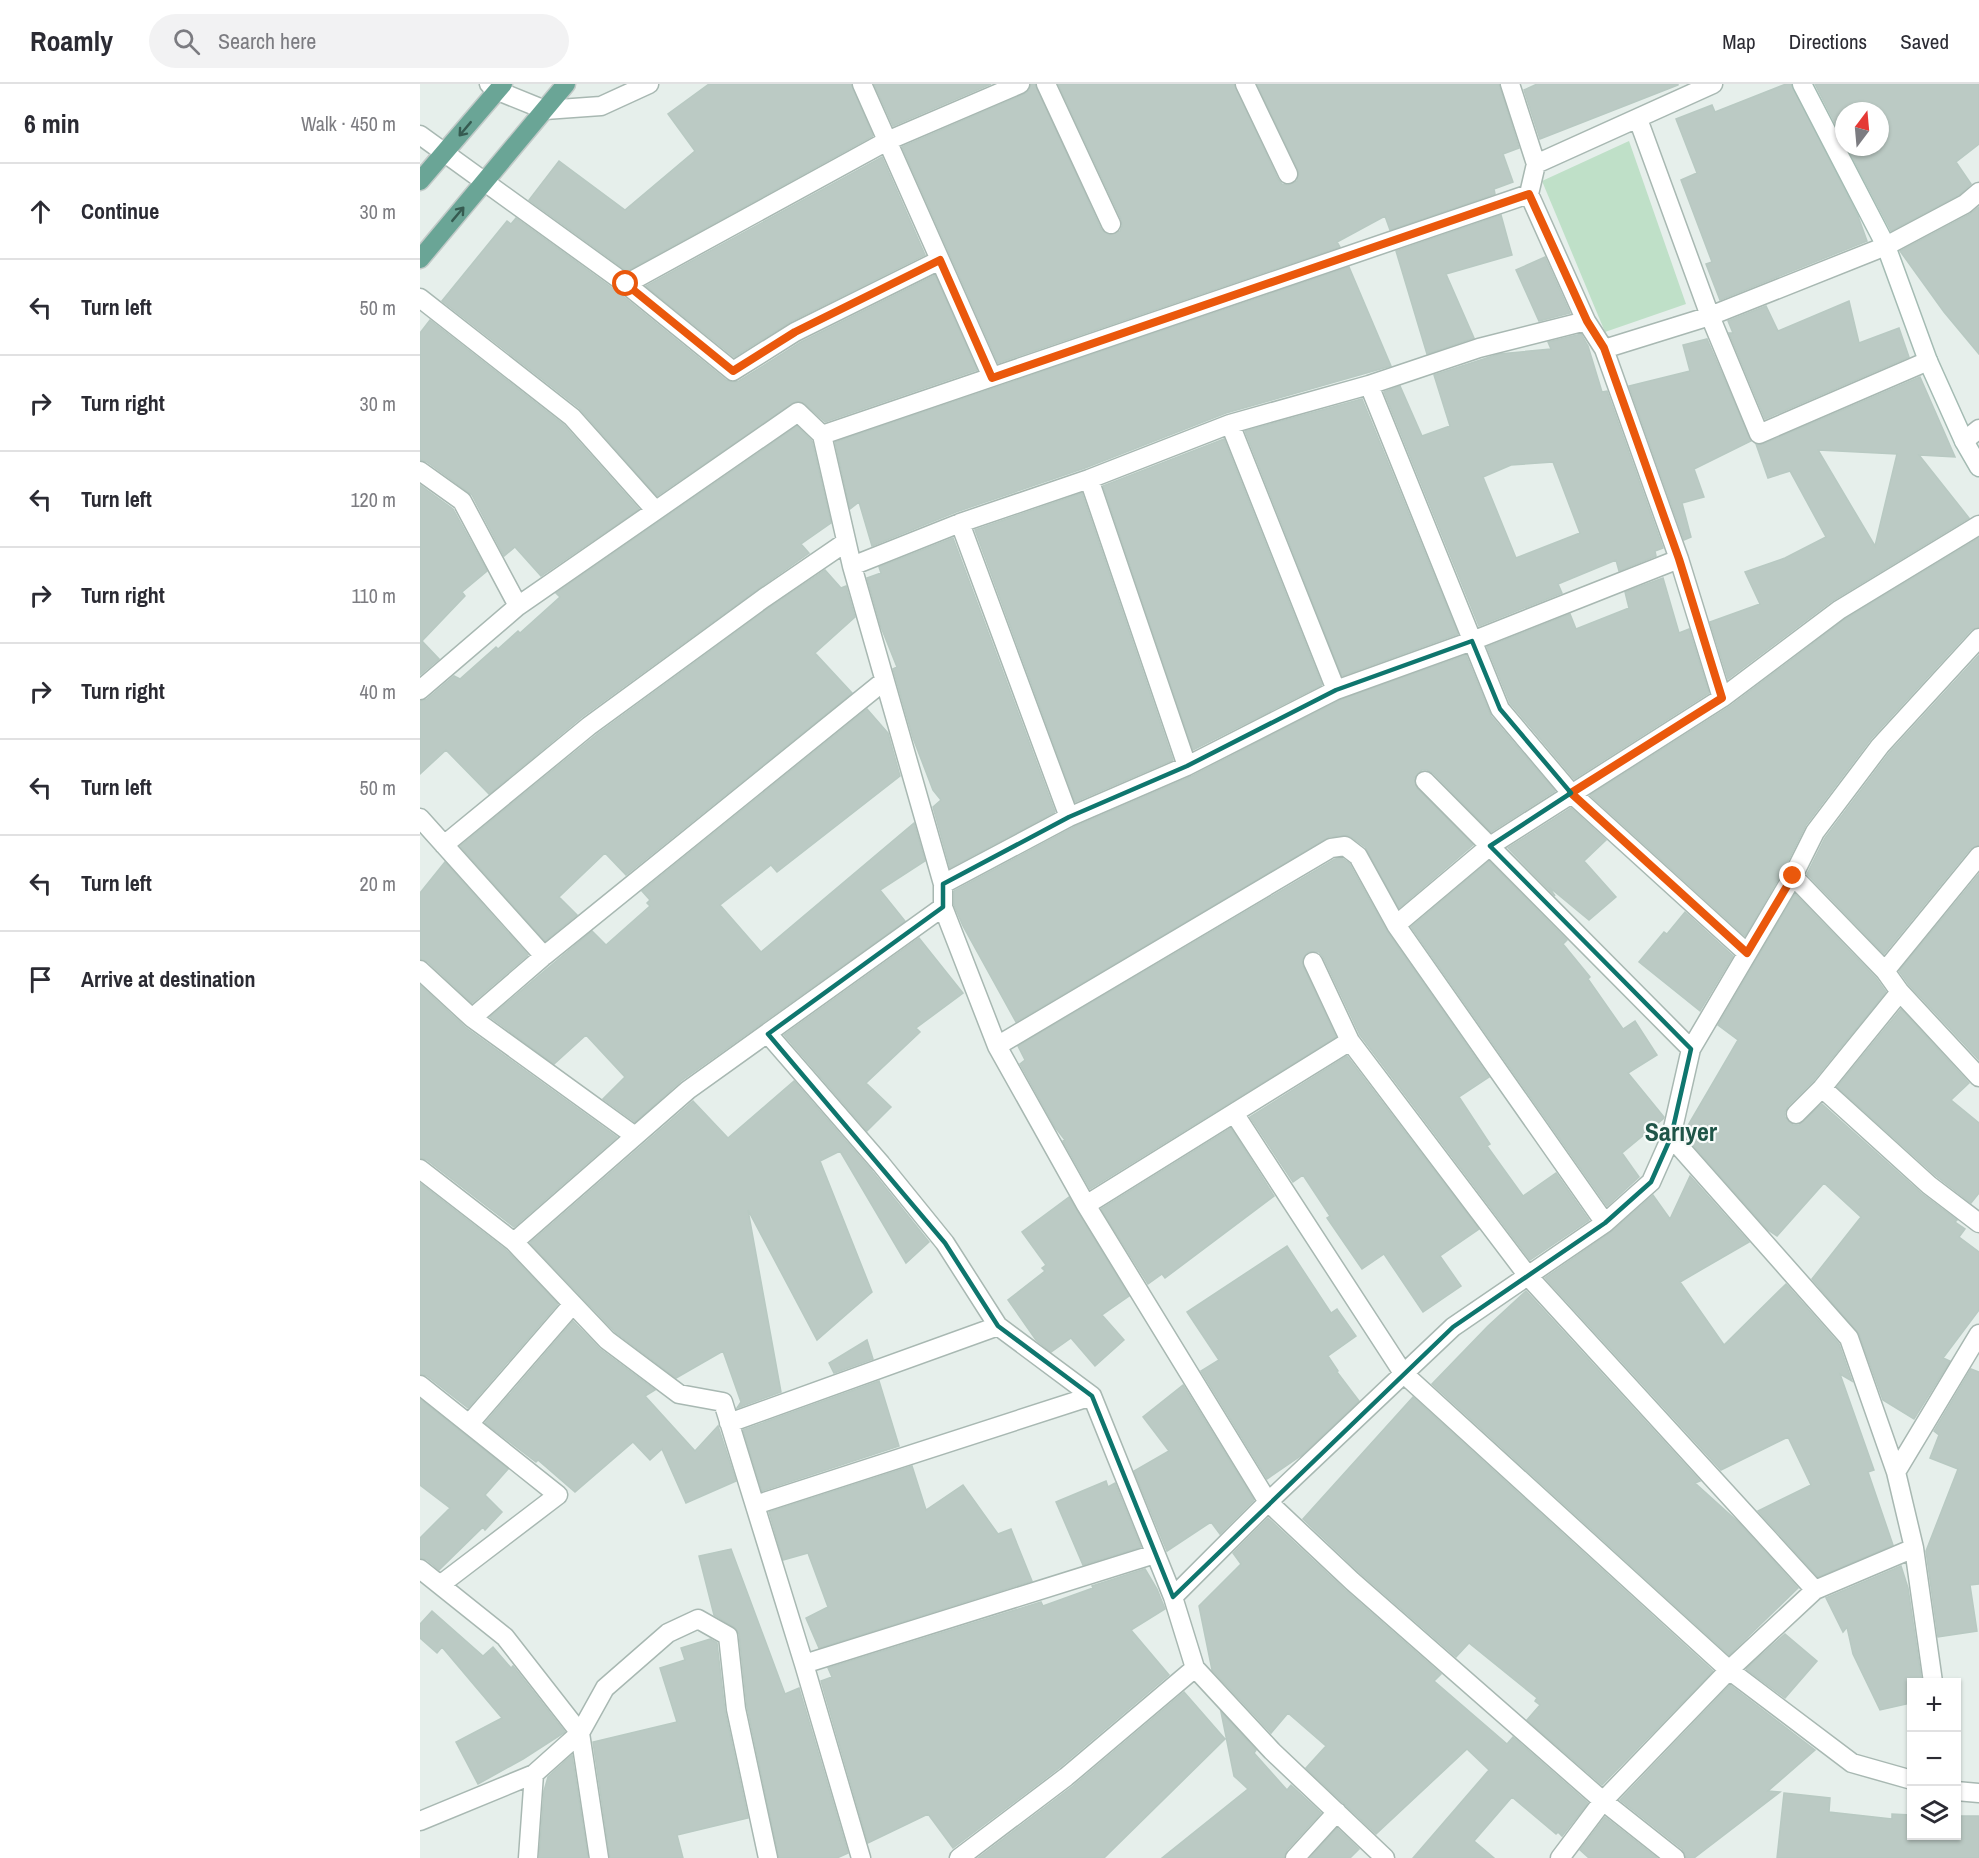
<!DOCTYPE html>
<meta charset="utf-8">
<style>
:root{--surface:#fff;--page:#f2f2f3;--text:#2b2b33;--muted:#7c7c81;--line:#e1e1e2}
body{margin:0;font-family:"Archivo Narrow",sans-serif;background:var(--page);color:var(--text)}
.controls{position:absolute;right:18px;bottom:18px;display:grid;overflow:hidden;border-radius:0px;box-shadow:0 2px 4px #0004}
.controls button{width:54px;height:54px;display:grid;place-items:center;padding:0;border:0;border-bottom:2px solid var(--line);background:var(--surface);color:var(--text);font:30px sans-serif}
.compass{position:absolute;left:1415px;top:18px;width:54px;height:54px;border-radius:50%;background:var(--surface);box-shadow:0 2px 4px #0004;rotate:16deg}
.stop{position:absolute;width:18px;height:18px;margin:-14px;border:4px solid #ea580c;border-radius:50%;background:#fff}
.stop.end{background:#ea580c;border-color:#fff;box-shadow:0 2px 6px #0008}
.list{margin:0;padding:0;list-style:none}
h2{display:flex;justify-content:space-between;align-items:center;height:78px;margin:0;padding:0 24px;font-size:26px}
h2 small{font-size:20px;font-weight:400;color:var(--muted)}
.list li{display:grid;grid-template-columns:39px 1fr auto;gap:18px;align-items:center;box-sizing:border-box;height:96px;padding:0 24px;border-top:2px solid var(--line)}
.list b{display:block;font-size:22px;white-space:nowrap}
.list em{font-size:20px;font-style:normal;color:var(--muted)}
.icon{flex:none;width:33px;height:33px;fill:none;stroke:currentColor;stroke-width:2;stroke-linecap:round;stroke-linejoin:round}
.map{position:relative;flex:none;width:1559px;height:1774px;overflow:hidden}
header{display:flex;align-items:center;gap:36px;box-sizing:border-box;height:84px;padding:0 30px;background:var(--surface);border-bottom:2px solid var(--line)}
header strong{font-size:28px}
nav{display:flex;gap:33px;margin-inline-start:auto;font-size:21px}
.search{width:420px;height:54px;background:var(--page);display:flex;align-items:center;gap:15px;box-sizing:border-box;padding:0 21px;border-radius:33px;color:var(--muted);font-size:22px}
main{display:flex}
aside{flex:1;background:var(--surface)}
.map>svg:first-child{display:block}
</style>
<header>
<strong>Roamly</strong>
<div class="search"><svg class="icon" aria-label="search" viewBox="0 0 24 24"><circle cx="10" cy="10" r="6"/><path d="M15 15l6 6"/></svg>Search here</div>
<nav><a>Map</a><a>Directions</a><a>Saved</a></nav>
</header>
<main>
<aside>
<h2>6 min<small>Walk · 450 m</small></h2>
<ul class="list">
<li><svg class="icon" aria-label="ahead" viewBox="0 0 24 24"><path d="M12 20V5M6 11l6-6 6 6"/></svg><div><b>Continue</b></div><em>30 m</em></li>
<li><svg class="icon" aria-label="left" viewBox="0 0 24 24"><path d="M17 20v-9H6M10 6l-5 5 5 5"/></svg><div><b>Turn left</b></div><em>50 m</em></li>
<li><svg class="icon" aria-label="right" viewBox="0 0 24 24"><path d="M7 20v-9h11M14 6l5 5-5 5"/></svg><div><b>Turn right</b></div><em>30 m</em></li>
<li><svg class="icon" aria-label="left" viewBox="0 0 24 24"><path d="M17 20v-9H6M10 6l-5 5 5 5"/></svg><div><b>Turn left</b></div><em>120 m</em></li>
<li><svg class="icon" aria-label="right" viewBox="0 0 24 24"><path d="M7 20v-9h11M14 6l5 5-5 5"/></svg><div><b>Turn right</b></div><em>110 m</em></li>
<li><svg class="icon" aria-label="right" viewBox="0 0 24 24"><path d="M7 20v-9h11M14 6l5 5-5 5"/></svg><div><b>Turn right</b></div><em>40 m</em></li>
<li><svg class="icon" aria-label="left" viewBox="0 0 24 24"><path d="M17 20v-9H6M10 6l-5 5 5 5"/></svg><div><b>Turn left</b></div><em>50 m</em></li>
<li><svg class="icon" aria-label="left" viewBox="0 0 24 24"><path d="M17 20v-9H6M10 6l-5 5 5 5"/></svg><div><b>Turn left</b></div><em>20 m</em></li>
<li><svg class="icon" aria-label="arrive" viewBox="0 0 24 24"><path d="M6 21V4h12l-3 4 3 4H6"/></svg><div><b>Arrive at destination</b></div></li>
</ul>
</aside>
<div class="map">
<svg width="1559" height="1774" viewBox="0 0 1559 1774">
<rect width="100%" height="100%" fill="#e6efeb"/>
<path fill="#bfe0c8" d="M1209 57 1266 220 1185 248 1122 97Z"/>
<path fill="#bbcac4" stroke="#b8c9c2" stroke-width="1.5" fill-rule="evenodd" d="M289 0H431L453 52 207 187 109 116 139 77 205 126 275 67 248 30Z
M454 0H571L473 42Z
M611 0H615L681 145 689 151 700 147 702 142 701 135 638 0H814L858 95 862 100 868 101 877 97 878 86 837 0H1079L1099 64 1083 70 1093 98 1074 105 1075 110 970 146 965 132 917 158 920 163 578 279 482 63 604 10 609 6Z
M1117 0H1258V1L1120 55 1104 6Z
M1366 0H1371L1438 132 1447 157 1300 216 1286 180 1292 178 1261 96 1277 89 1256 35 1292 21 1295 28Z
M1395 0H1559V60L1536 78 1551 100 1539 111 1471 147 1427 63H1460V27H1424V57Z
M462 73 505 171 370 238 314 273 226 202Z
M1559 123V270L1524 228 1480 167 1550 130Z
M1081 131 1092 171 1026 190 1054 254 1007 270 976 167Z
M96 134 199 209 306 296 312 298 319 297 381 258 515 191 557 286 405 338 385 320 376 317 237 412 159 324 22 217 87 137 91 140Z
M1125 173 1150 229 1119 237 1096 186Z
M929 183 971 282 806 329 665 384 536 428 452 462 439 418 430 425 415 358Z
M1429 217 1439 259 1479 244 1489 273 1345 335 1309 249H1313L1308 237 1346 222 1358 247Z
M10 236 144 341 219 425 121 492 95 463 84 472 52 411 7 378 0 376V249Z
M1161 250 1168 262 1182 308 1187 307 1243 464 1235 467 1236 472 1199 487 1196 476 1138 500 1142 509 1059 542 964 308 980 302 1002 352 1030 342 1014 291 1079 270 1131 265 1128 258ZM1133 378 1160 449 1096 474 1063 393 1091 381Z
M1287 255 1331 357 1274 385 1284 413 1262 419 1271 453 1264 456 1209 302 1270 287 1263 261Z
M1500 293 1535 373 1499 371 1549 434 1412 517 1308 595 1290 538 1340 520 1325 488 1365 474 1406 453 1370 387 1348 394 1336 360H1343ZM1398 366 1477 370 1455 462Z
M942 315 1038 550 922 592 825 347Z
M377 342 392 357 411 439 381 460 389 469 338 505 162 633 69 710 26 666 0 690V617L7 615 34 592 40 595 76 563 78 565 98 547 100 549 140 513 136 509Z
M804 355 902 601 773 666 683 402Z
M0 401 33 425 67 487 42 508 45 512 2 557 19 575 0 591Z
M662 409 753 676 655 718 555 446Z
M533 454 635 728 530 784 513 723 521 716 513 706 493 654 473 585 477 583 461 543 447 494 461 489 459 483Z
M1559 454V543L1551 546 1451 655 1386 741 1363 787 1325 852 1170 711 1309 623 1425 535Z
M405 486 421 504 426 502 435 533 395 569 432 609 206 791 185 769 139 813 157 831 125 857 40 762 176 651 350 523Z
M1243 494 1259 549 1269 545 1289 609 1154 695 1090 619 1067 563 1150 530 1156 545 1209 524 1205 508Z
M1046 571 1071 632 1135 707 1071 748 1013 689 1007 686H1002L994 694 997 704 1053 761 979 824 945 763 928 751 909 753 596 938 543 842 534 821V807L654 743 772 692 920 616Z
M1559 571V761L1550 765 1464 870 1387 790 1405 754 1469 669Z
M447 625 468 649 480 692 357 788 351 781 300 821 341 868 494 739 505 777 460 806 485 837 261 997 215 1038 183 1015 205 993 166 951 134 980 70 933 172 847 186 861 230 822 227 819 230 816 222 807Z
M1151 724 1186 756 1164 777 1196 813 1169 836 1129 803 1135 812 1088 764Z
M922 774 929 779 967 847 1069 993 1039 1013 1070 1060 1067 1062 1103 1112 1136 1089 1169 1136 1110 1176 940 951 903 873 899 868H888L882 876 883 882 916 953 670 1105 643 1057 645 1056 635 1043 600 980 605 976 598 962 915 775Z
M1069 777 1147 856 1143 860 1170 893 1168 895 1203 945 1215 937 1237 971 1208 989 1244 1033 1243 1035 1202 1069 1219 1093 1187 1122 991 843Z
M25 778 108 871 52 919 8 878 0 875V809Z
M1559 790V976L1489 901 1479 887Z
M1375 810 1456 894 1466 908 1394 996 1368 1022 1365 1028V1033L1373 1041H1379L1402 1020 1501 1109 1537 1136 1535 1138 1545 1145 1539 1153 1559 1168V1226L1523 1274 1530 1277 1494 1335 1463 1316 1439 1250 1392 1195 1441 1133 1404 1099 1357 1152 1348 1146 1263 1050 1318 956 1298 941Z
M1265 828 1313 872 1280 927 1219 878 1244 848 1247 850Z
M499 854 543 909 496 944 500 948 446 999 471 1023 447 1047 364 951Z
M0 901 45 943 197 1053 94 1143 7 1076 0 1074Z
M1481 925 1549 999 1531 1016 1559 1039V1109L1551 1119 1516 1092 1417 1003Z
M927 972 1059 1145 1020 1172 1041 1202 1003 1228 964 1170 942 1185 907 1134 910 1132 883 1091 873 1098 830 1033Z
M374 997 452 1087 509 1158 486 1179 420 1067 400 1077 452 1208 397 1256 328 1126 361 1308 317 1324 321 1318 303 1267 256 1294 195 1248 110 1159 273 1017 308 1054Z
M811 1044 854 1112 745 1194 742 1190 728 1200 681 1125Z
M1270 1092 1329 1158 1260 1198 1304 1261 1366 1200 1419 1260 1432 1297 1420 1290 1454 1386 1448 1388 1473 1461 1398 1493 1338 1427 1391 1401 1368 1353 1301 1386 1125 1194 1191 1148 1233 1111 1250 1135Z
M0 1099 86 1166 138 1220 48 1324 7 1292 0 1290Z
M649 1113 709 1212 682 1231 704 1256 675 1282 651 1254 631 1268 616 1256 588 1216 625 1187 622 1184 626 1181 602 1148Z
M867 1162 911 1229 917 1225 936 1252 908 1272 918 1287 917 1288 939 1317 882 1371 847 1395 781 1287 799 1276 767 1228Z
M1106 1207 1280 1397 1275 1399 1317 1437 1378 1504 1309 1571 1012 1300 1068 1242Z
M153 1237 180 1265 235 1306 225 1312 275 1367 298 1342 316 1397 266 1419 242 1365 230 1376 213 1358 155 1408 118 1376 116 1378 65 1339Z
M447 1256 453 1275 414 1289 409 1279Z
M1551 1285 1559 1288V1500L1550 1501 1557 1547 1518 1553 1506 1467 1538 1385 1510 1374 1519 1351 1514 1347Z
M459 1297 479 1362 342 1407 323 1346Z
M763 1301 834 1416 800 1450 791 1438 747 1467 714 1387 749 1367 723 1333Z
M993 1313 1293 1587 1182 1701 1107 1636 1120 1621 1115 1617 1117 1614 1049 1559 1036 1573 940 1489 883 1435Z
M0 1315 88 1385 65 1411 82 1428 65 1446 63 1443 19 1486 7 1476 0 1474V1454L30 1424 0 1401Z
M492 1382 506 1426 543 1401 578 1450 591 1445 612 1497 399 1564 386 1534 408 1523 388 1469 363 1476 349 1428Z
M686 1397 688 1403 695 1399 721 1463 663 1481 636 1418Z
M848 1434 924 1505 1021 1590 1014 1597 1087 1660 1093 1653 1168 1719 1142 1752 1138 1748 1136 1750 1092 1713 1054 1757 1074 1774H993L1069 1686 1047 1665 956 1750 886 1684 906 1662 868 1629 851 1649 792 1586 779 1522 821 1480 813 1469Z
M311 1465 365 1610 379 1604 428 1769 417 1774H359L327 1623 319 1550 314 1543 294 1531 279 1472Z
M1481 1482 1488 1504 1502 1599H1491V1619L1460 1626 1433 1570 1427 1543 1423 1548 1406 1514Z
M725 1485 737 1505 745 1525 711 1546 749 1591 639 1684 533 1764 508 1730 448 1759 401 1597 412 1593 408 1584 621 1518 623 1522 673 1504 672 1502Z
M12 1527 63 1572 73 1563 91 1584 93 1582 145 1648 103 1675 58 1700 36 1658 82 1634 22 1563 17 1569 0 1554V1540Z
M1365 1550 1397 1577 1365 1614 1326 1585Z
M290 1555 297 1559 305 1627 328 1734 257 1751 263 1774H190L173 1658 257 1638 240 1584 265 1576 261 1564Z
M1310 1601 1395 1666 1348 1707 1360 1708 1274 1774H1266L1262 1765 1200 1716Z
M764 1608 805 1655 684 1774H558L653 1702Z
M801 1628 836 1666 834 1669 867 1706 871 1701 901 1729 867 1766 864 1774H742L828 1705 814 1692Z
M152 1671 168 1774H119L124 1707 128 1693Z
M1364 1709 1410 1714 1409 1728 1472 1735V1730L1491 1731V1752H1536V1732H1559V1774H1357Z
M1185 1733 1237 1774H1169L1160 1766Z
M917 1744 939 1765 930 1774H890Z"/>
<g fill="none" stroke-linecap="round" stroke-linejoin="round">
<g stroke="#a8b8b2" stroke-width="21">
<path id="street" d="M69 0 78 7 125 26 181 22 229 0
M442 0 572 293
M626 0 691 140
M825 0 868 90
M1090 0 1116 80 1109 110 1166 237 1184 265 1259 475 1302 614
M1218 35 1290 232 1339 350 1508 277
M0 51 206 200 313 287 375 248 520 176
M1116 80 1293 0
M206 200 467 57 600 0
M0 214 152 333 235 426
M1184 265 1290 232 1466 162 1545 120 1559 108
M949 301 1080 625 1151 709 1327 869
M810 340 916 606
M402 351 1109 110
M1544 357 1559 345
M0 387 42 417 98 522
M669 395 767 682
M540 439 649 733
M432 482 540 439 669 395 810 340 949 301 1059 264 1166 237
M0 606 98 522 378 328 402 351 432 482 523 800V823L577 962 666 1121 848 1418 932 1497 1183 1717 1255 1774
M1005 697 1271 965
M0 734 124 872
M24 761 169 642 344 514 426 458
M1373 792 1465 887 1480 908 1559 993
M523 800 649 733 767 682 916 606 1052 557 1259 475
M976 841 1070 762 1302 614 1419 526 1559 441
M893 878 930 957 1108 1192 1395 1506
M0 886 52 934 215 1052
M1465 887 1559 772
M52 934 124 872 464 597
M348 950 461 1080 525 1159 578 1242 672 1312 753 1513 775 1584 852 1667 965 1774
M577 962 911 764 925 762 938 772 976 841 1185 1139
M1402 1004 1509 1101 1559 1139
M814 1029 983 1289 1309 1586 1432 1679 1492 1696
M1376 1030 1402 1004 1480 908
M1251 1053 1429 1254 1476 1388 1494 1464 1513 1598
M0 1085 94 1158 187 1256 259 1310 303 1318 384 1580 441 1774
M666 1121 930 957
M94 1158 268 1006 523 823
M0 1301 138 1411 20 1501
M309 1339 578 1242
M49 1340 153 1220
M1476 1388 1559 1250
M335 1421 672 1312
M0 1485 85 1553 160 1649 179 1774
M753 1513 848 1418 1033 1243 1185 1139 1231 1098 1251 1053 1271 965 1373 792 1395 748 1460 662 1559 554
M384 1580 735 1470
M1536 1707 1559 1709
M0 1737 114 1690 160 1649 185 1604 248 1549 278 1535 308 1552 316 1625 348 1774
M108 1774 114 1690
M539 1774 646 1693 775 1584
M875 1774 917 1728
M1140 1774 1183 1717 1309 1586 1395 1506 1494 1464"/>
</g>
<g stroke="#a4bbb3" stroke-width="21">
<path id="secondary" d="M1382 0 1466 162 1508 277 1544 357 1559 383"/>
</g>
<g stroke="#c2cac8" stroke-width="21">
<path id="primary" d="M0 97 83 0
M0 175 146 0"/>
</g>
<use href="#street" stroke="#fff" stroke-width="18"/>
<use href="#secondary" stroke="#fff" stroke-width="18"/>
<use href="#primary" stroke="#6aa596" stroke-width="18"/>
</g>
<defs><path id="oneway-shaft" d="M-6 0H5M1.5-3L5.5 0L1.5 3" fill="none" stroke-width="1.6" stroke-linecap="round" stroke-linejoin="round" transform="scale(1.5)"/></defs>
<g stroke="#365b51">
<use href="#oneway-shaft" transform="translate(45 45) rotate(130)"/>
<use href="#oneway-shaft" transform="translate(38 130) rotate(-50)"/>
</g>
<g fill="none" stroke-linecap="round" stroke-linejoin="round">
<path stroke="#ea580c" stroke-width="8" d="M206 200 313 287 375 248 520 176 572 294 1109 110 1167 237 1184 264 1259 475 1302 614 1151 709 1327 869 1373 792"/>
</g>
<path fill="none" stroke="#0f766e" stroke-width="4.5" stroke-linejoin="round" d="M1052 557 1080 625 1151 709 1070 762 1271 965 1251 1053 1231 1098 1185 1139 1033 1243 753 1513 672 1312 578 1242 525 1159 348 950 523 823V800L649 733 767 682 916 606Z"/>
<g text-anchor="middle" stroke-width="4.5" stroke-linejoin="round" paint-order="stroke">
<g font-size="26" font-weight="bold" fill="#1f5548" stroke="#f7fbf9">
<text x="1261" y="1057">Sarıyer</text>
</g>
</g>
</svg>
<div class="controls">
<button>+</button>
<button>−</button>
<button><svg class="icon" aria-label="layers" viewBox="0 0 24 24"><path d="M12 4l9 5-9 5-9-5zM3 14l9 5 9-5"/></svg></button>
</div>
<svg class="compass" viewBox="-18 -18 36 36"><path d="M0-13l5 13h-10z" fill="#e53935"/><path d="M0 13l5-13h-10z" fill="#7c7c81"/></svg>
<div class="stop" style="left:206px;top:200px"></div>
<div class="stop end" style="left:1373px;top:792px"></div>
</div>
</main>
